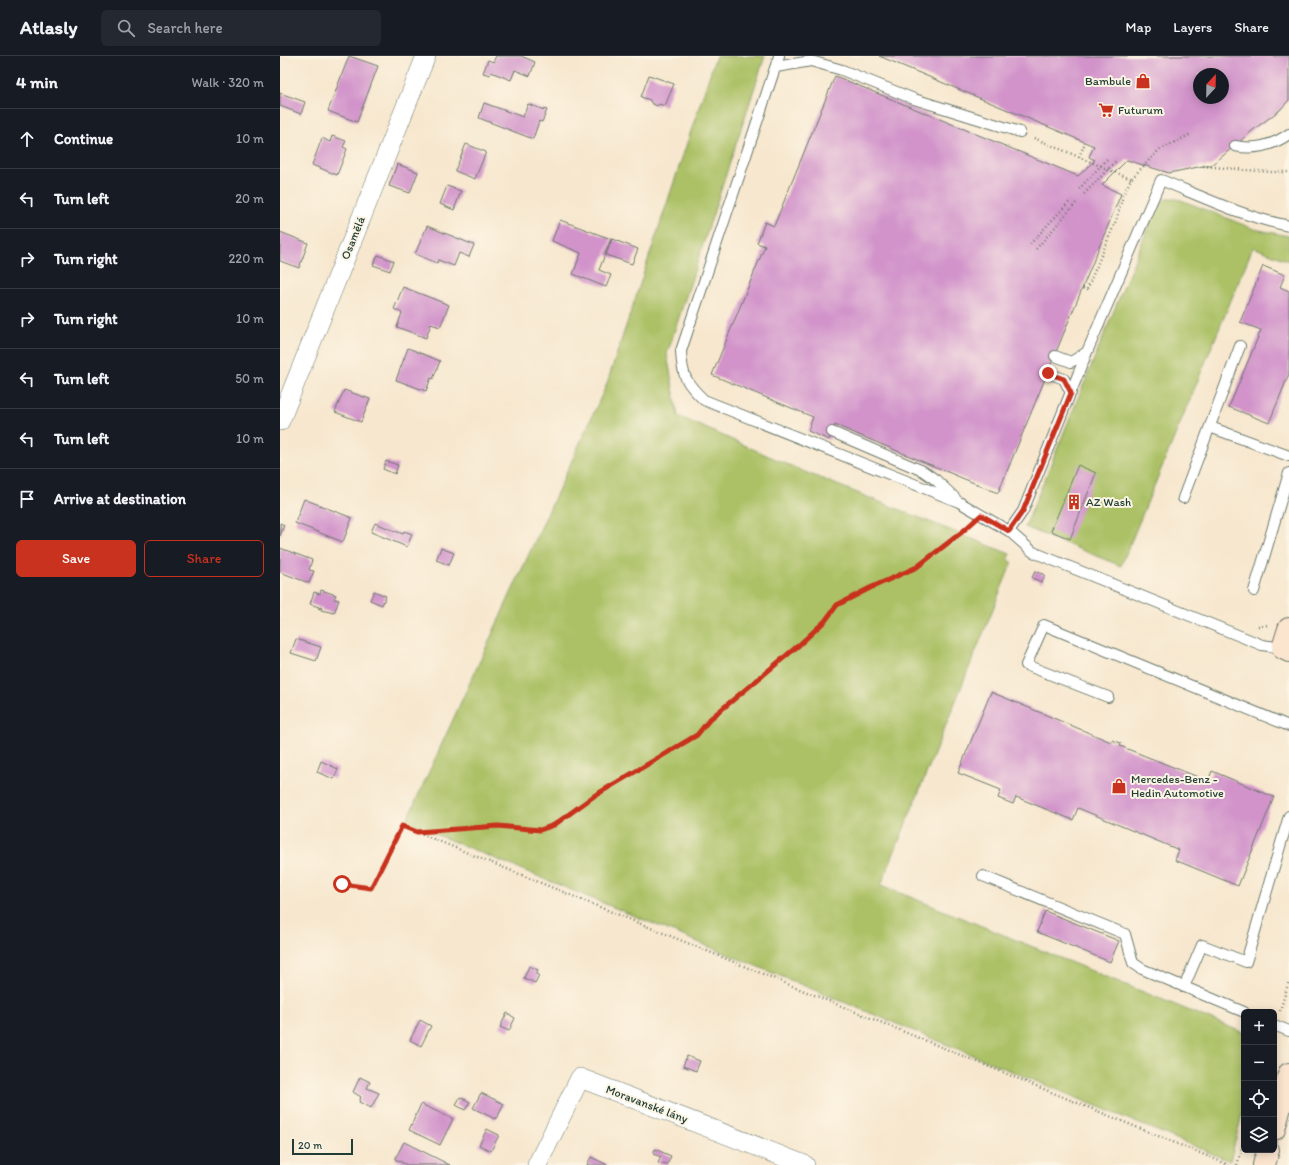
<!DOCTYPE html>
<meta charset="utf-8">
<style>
:root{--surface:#171b24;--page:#242831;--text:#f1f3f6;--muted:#9ea1a6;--line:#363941;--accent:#c8321e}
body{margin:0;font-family:Itim,sans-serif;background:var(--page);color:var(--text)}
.controls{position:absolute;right:12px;bottom:12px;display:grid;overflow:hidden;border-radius:6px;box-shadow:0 2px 10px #0003}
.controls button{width:36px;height:36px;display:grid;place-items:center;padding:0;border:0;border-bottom:1px solid var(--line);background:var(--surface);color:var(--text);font:20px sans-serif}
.compass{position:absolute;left:913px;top:12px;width:36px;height:36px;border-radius:50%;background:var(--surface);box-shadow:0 2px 10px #0003;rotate:22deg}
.scale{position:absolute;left:12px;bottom:10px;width:61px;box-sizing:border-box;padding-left:4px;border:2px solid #1f3d34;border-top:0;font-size:11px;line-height:14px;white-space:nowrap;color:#1f3d34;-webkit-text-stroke:3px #fcf5e5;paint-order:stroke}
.stop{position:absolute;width:12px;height:12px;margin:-9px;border:3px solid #c8321e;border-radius:50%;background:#fff}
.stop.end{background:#c8321e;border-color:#fff;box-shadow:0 1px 4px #0008}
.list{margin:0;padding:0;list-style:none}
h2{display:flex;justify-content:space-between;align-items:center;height:52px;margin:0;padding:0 16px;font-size:17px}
h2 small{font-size:13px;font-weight:400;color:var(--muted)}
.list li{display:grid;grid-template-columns:26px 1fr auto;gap:12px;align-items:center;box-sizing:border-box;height:60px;padding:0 16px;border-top:1px solid var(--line)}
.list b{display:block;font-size:15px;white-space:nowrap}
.list em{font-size:13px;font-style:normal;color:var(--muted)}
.actions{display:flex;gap:8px;padding:12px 16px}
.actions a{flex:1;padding:9px 0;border:1px solid var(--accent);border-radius:6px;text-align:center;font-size:14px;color:var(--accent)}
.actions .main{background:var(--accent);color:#fff}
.icon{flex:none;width:22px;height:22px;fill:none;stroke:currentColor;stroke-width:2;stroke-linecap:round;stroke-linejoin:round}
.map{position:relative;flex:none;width:1009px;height:1109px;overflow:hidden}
header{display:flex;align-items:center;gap:24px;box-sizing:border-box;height:56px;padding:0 20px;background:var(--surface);border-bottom:1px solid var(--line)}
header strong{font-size:19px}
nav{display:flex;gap:22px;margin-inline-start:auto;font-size:14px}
.search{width:280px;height:36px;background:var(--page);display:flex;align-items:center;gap:10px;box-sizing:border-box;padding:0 14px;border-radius:6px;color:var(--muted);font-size:15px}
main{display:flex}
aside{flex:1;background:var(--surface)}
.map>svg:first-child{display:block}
</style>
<header>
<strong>Atlasly</strong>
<div class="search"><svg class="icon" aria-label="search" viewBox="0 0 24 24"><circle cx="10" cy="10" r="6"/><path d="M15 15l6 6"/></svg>Search here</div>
<nav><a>Map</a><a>Layers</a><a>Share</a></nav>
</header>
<main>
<aside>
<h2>4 min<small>Walk · 320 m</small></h2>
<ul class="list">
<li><svg class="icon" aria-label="ahead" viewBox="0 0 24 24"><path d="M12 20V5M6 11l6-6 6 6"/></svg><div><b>Continue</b></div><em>10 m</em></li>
<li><svg class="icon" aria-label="left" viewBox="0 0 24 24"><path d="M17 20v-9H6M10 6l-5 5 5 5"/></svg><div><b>Turn left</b></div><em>20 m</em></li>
<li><svg class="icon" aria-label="right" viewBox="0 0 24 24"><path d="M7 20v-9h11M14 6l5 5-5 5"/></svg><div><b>Turn right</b></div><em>220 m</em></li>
<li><svg class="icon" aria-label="right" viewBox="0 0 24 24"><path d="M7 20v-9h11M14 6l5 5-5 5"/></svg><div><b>Turn right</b></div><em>10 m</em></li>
<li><svg class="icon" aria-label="left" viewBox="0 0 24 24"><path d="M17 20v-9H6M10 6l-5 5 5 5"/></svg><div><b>Turn left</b></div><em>50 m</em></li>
<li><svg class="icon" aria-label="left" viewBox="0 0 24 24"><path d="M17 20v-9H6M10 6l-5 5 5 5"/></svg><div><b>Turn left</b></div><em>10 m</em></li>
<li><svg class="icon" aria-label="arrive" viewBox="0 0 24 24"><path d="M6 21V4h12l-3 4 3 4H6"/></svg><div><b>Arrive at destination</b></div></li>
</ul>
<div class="actions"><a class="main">Save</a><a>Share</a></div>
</aside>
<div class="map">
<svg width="1009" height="1109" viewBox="0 0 1009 1109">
<rect width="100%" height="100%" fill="#fcf5e5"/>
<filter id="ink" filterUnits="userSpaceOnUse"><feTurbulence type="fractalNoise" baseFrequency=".025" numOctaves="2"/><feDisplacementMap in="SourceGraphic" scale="8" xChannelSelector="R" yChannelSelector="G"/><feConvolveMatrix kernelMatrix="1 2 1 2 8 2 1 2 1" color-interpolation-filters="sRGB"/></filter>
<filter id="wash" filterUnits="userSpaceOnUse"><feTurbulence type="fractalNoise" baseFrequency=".012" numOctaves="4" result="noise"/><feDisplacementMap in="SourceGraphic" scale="16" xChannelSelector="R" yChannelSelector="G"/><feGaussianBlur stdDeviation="0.9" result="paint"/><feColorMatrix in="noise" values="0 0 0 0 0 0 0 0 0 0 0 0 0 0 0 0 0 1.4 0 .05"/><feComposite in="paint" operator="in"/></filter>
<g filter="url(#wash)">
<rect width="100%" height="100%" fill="#f7e7ce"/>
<path fill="#acc166" stroke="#667f4d" d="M436 0H485L387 298 398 360 525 416 730 498 728 504 732 506 601 829 964 977V1051L950 1105 126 766 326 330Z
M891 142 901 144 974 173 1009 180V205L973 191 841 510 745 471 877 150 884 144Z"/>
<g id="blocks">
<path fill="#d193ca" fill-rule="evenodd" d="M69 0 98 10 77 66 48 55Z
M216 0H241L255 6 250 20 235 14 231 24 211 16 210 19 203 17 208 4 213 6Z
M599 0H1009V44L1000 54 973 74 931 110H923L889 117 847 104 822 129 841 138 718 437 555 369 549 384 528 375 533 361 432 319 485 190 477 187 485 166 494 170 555 20 798 120 815 104 809 101 814 90ZM919 18H943V42H919Z
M369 19 394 28 385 50 379 48 377 50 371 47 370 44 361 41Z
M0 37 25 46 21 58 0 50Z
M204 47 243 61 248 48 264 54V53L267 54 262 66 259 65 253 83 199 62Z
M52 80 66 85 63 91 67 93 57 119 32 109 42 82 50 86Z
M186 88 206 96 195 123 175 115Z
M117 108 138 116 130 137 109 130Z
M167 130 181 135 174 154 160 148Z
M280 164 331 183 319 214 331 219 326 231 293 218 301 197 272 185Z
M147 170 194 189 189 201 179 197 174 210 158 204 157 207 135 198Z
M0 176 28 187 19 212 0 205Z
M332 183 358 193 352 208 326 199Z
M98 199 114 205 110 215 93 209Z
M983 210 1005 219 1000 231 1009 235V318L989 367 949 351 981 274 960 266Z
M123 231 169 249 160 271 151 268 146 282 117 271 122 257 114 253Z
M128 292 160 305 153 323 151 322 146 335 116 324Z
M64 334 90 343 81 366 55 356Z
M106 405 118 409 115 418 103 413Z
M798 409 816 417 790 483 771 475Z
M24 443 72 462 63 486 15 467Z
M0 467 4 469 0 480Z
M95 467 123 478 124 475 132 478 127 491 91 476Z
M0 492 32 504 29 514 34 515 29 527 0 516Z
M161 492 174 497 169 509 156 504Z
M755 515 765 519 762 526 752 522Z
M41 534 56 539 54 543 59 544 54 557 41 554 42 552 40 551V553L38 552 39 551 30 548 34 536 40 538Z
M94 535 106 540 102 549 90 544Z
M16 583 41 591 36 605 11 597Z
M711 636 831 686 832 684 841 687 840 690 928 725 932 715 994 741 958 830 895 804 899 794 798 752 793 764 736 741 733 748 718 742 721 734 678 717Z
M41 705 58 713 54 723 37 716Z
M765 855 839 885 830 906 757 876Z
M249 910 258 914 256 918 259 919 255 927 244 922Z
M227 957 235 962 229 975 220 971Z
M140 964 151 970 141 990 130 984Z
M407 1000 420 1005 416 1015 403 1010Z
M80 1021 90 1026 87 1032 99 1037 91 1052 79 1046 81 1041 73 1036Z
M201 1037 224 1048 217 1062 216 1061 215 1063 193 1052Z
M180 1041 190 1046 185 1054 176 1049Z
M141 1048 173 1063 160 1089 129 1074Z
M207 1073 219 1079 211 1095 199 1089Z
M124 1086 170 1109H127L115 1103Z
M375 1093 391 1100 387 1109 378 1107 381 1101 373 1098Z
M311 1101 328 1109H307Z"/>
</g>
</g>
<g filter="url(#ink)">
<use href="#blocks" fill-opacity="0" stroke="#6b786a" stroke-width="1"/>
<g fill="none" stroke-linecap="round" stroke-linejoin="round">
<g stroke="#6b786a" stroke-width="12">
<path id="lane" d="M499 0 401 295C402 320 406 327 424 344L679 446 729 475
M496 11 531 5 562 14 634 43 740 76
M955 90C975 94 992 90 1009 78
M775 300 791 306 807 296
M768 317 784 323 791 337
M930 371 1009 400
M552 376 643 415 656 424 675 442
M903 442 960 290
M974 535 1009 417
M1003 592 982 589 753 496 729 475 743 455 807 296 881 124C923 141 964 161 1009 170
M828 641 746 609 764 569 1009 670
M703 820 845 878 853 907 862 913 964 956
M904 931 922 889 966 906 1009 760
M994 969 1009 975"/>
</g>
<g stroke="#6b786a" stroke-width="20">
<path id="street" d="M0 365 146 0
M257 1109 300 1022 525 1109"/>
</g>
<g stroke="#6b786a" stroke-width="24">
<path id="secondary" d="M1009 573 1003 592 1009 595
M994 1073 1009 1018
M984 1109 988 1094"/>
</g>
<path stroke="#6b786a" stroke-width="2.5" stroke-dasharray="1 3" stroke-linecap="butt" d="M754 82 851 123
M799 101 805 87
M923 110 990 116H1009
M799 133 829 101
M804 138 836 105
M750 188 791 144
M756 193 796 147
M803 232 807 233 837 162 843 139 851 123 879 94 911 78
M978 570 989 569
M138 776 218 770 260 774 274 769 314 740 417 679 430 663 519 589 545 565 557 549 590 532 637 511 689 470
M62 828 91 832 122 770 949 1109
M1000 955 1009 925
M957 1109 964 1084"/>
<use href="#lane" stroke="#fff" stroke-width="10"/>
<use href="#street" stroke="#fff" stroke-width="19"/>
<use href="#secondary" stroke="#fce5cf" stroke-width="22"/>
</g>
</g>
<g fill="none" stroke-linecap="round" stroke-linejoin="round" filter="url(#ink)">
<path stroke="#c8321e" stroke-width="5" d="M62 828 91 832 122 770 137 776 218 770 260 774 274 769 314 740 417 679 430 663 519 589 545 565 557 549 590 532 637 511 682 476 701 459 729 475 743 455 791 337 784 323 768 317"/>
</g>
<defs>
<g id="shop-bare" transform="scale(1.2)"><path d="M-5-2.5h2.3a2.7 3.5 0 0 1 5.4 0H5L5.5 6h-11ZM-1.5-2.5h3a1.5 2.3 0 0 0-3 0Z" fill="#c8321e" stroke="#fcf5e5" stroke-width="2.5" paint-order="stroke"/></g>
<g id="supermarket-bare" transform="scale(1.2)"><path d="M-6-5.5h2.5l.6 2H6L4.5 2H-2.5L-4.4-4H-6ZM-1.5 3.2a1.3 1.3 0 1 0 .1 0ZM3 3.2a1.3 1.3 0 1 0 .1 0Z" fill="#c8321e" stroke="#fcf5e5" stroke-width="2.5" paint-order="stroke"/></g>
<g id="building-bare" transform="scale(1.2)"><path d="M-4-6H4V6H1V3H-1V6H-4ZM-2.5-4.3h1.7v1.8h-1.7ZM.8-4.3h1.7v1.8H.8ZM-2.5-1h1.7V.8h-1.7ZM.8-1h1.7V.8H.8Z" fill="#c8321e" stroke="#fcf5e5" stroke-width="2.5" paint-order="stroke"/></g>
</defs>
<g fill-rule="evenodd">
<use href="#shop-bare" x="863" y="25"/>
<use href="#supermarket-bare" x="826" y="54"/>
<use href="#building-bare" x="794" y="446"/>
<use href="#shop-bare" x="839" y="730"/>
</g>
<g text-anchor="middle" stroke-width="4" stroke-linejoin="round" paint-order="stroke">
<g font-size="12" fill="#1f3d34" stroke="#fcf5e5" text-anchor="start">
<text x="851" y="29" text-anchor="end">Bambule</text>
<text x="838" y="58">Futurum</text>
<text x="806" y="450">AZ Wash</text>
<text x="851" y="727">Mercedes-Benz -<tspan x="851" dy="14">Hedin Automotive</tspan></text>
</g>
<g font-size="12" fill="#1f3d34" stroke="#fcf5e5">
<text transform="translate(73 182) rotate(-68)" y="4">Osamělá</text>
<text transform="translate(367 1048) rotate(21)" y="4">Moravanské lány</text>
</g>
</g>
</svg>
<div class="controls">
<button>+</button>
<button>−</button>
<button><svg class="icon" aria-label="locate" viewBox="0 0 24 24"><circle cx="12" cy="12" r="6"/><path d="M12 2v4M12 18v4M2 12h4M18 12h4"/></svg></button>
<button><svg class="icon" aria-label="layers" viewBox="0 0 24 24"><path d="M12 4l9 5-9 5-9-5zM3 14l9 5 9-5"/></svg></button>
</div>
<svg class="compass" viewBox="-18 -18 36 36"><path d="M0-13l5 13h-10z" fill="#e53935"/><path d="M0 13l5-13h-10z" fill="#9ea1a6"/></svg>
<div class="scale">20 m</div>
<div class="stop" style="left:62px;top:828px"></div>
<div class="stop end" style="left:768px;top:317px"></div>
</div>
</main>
